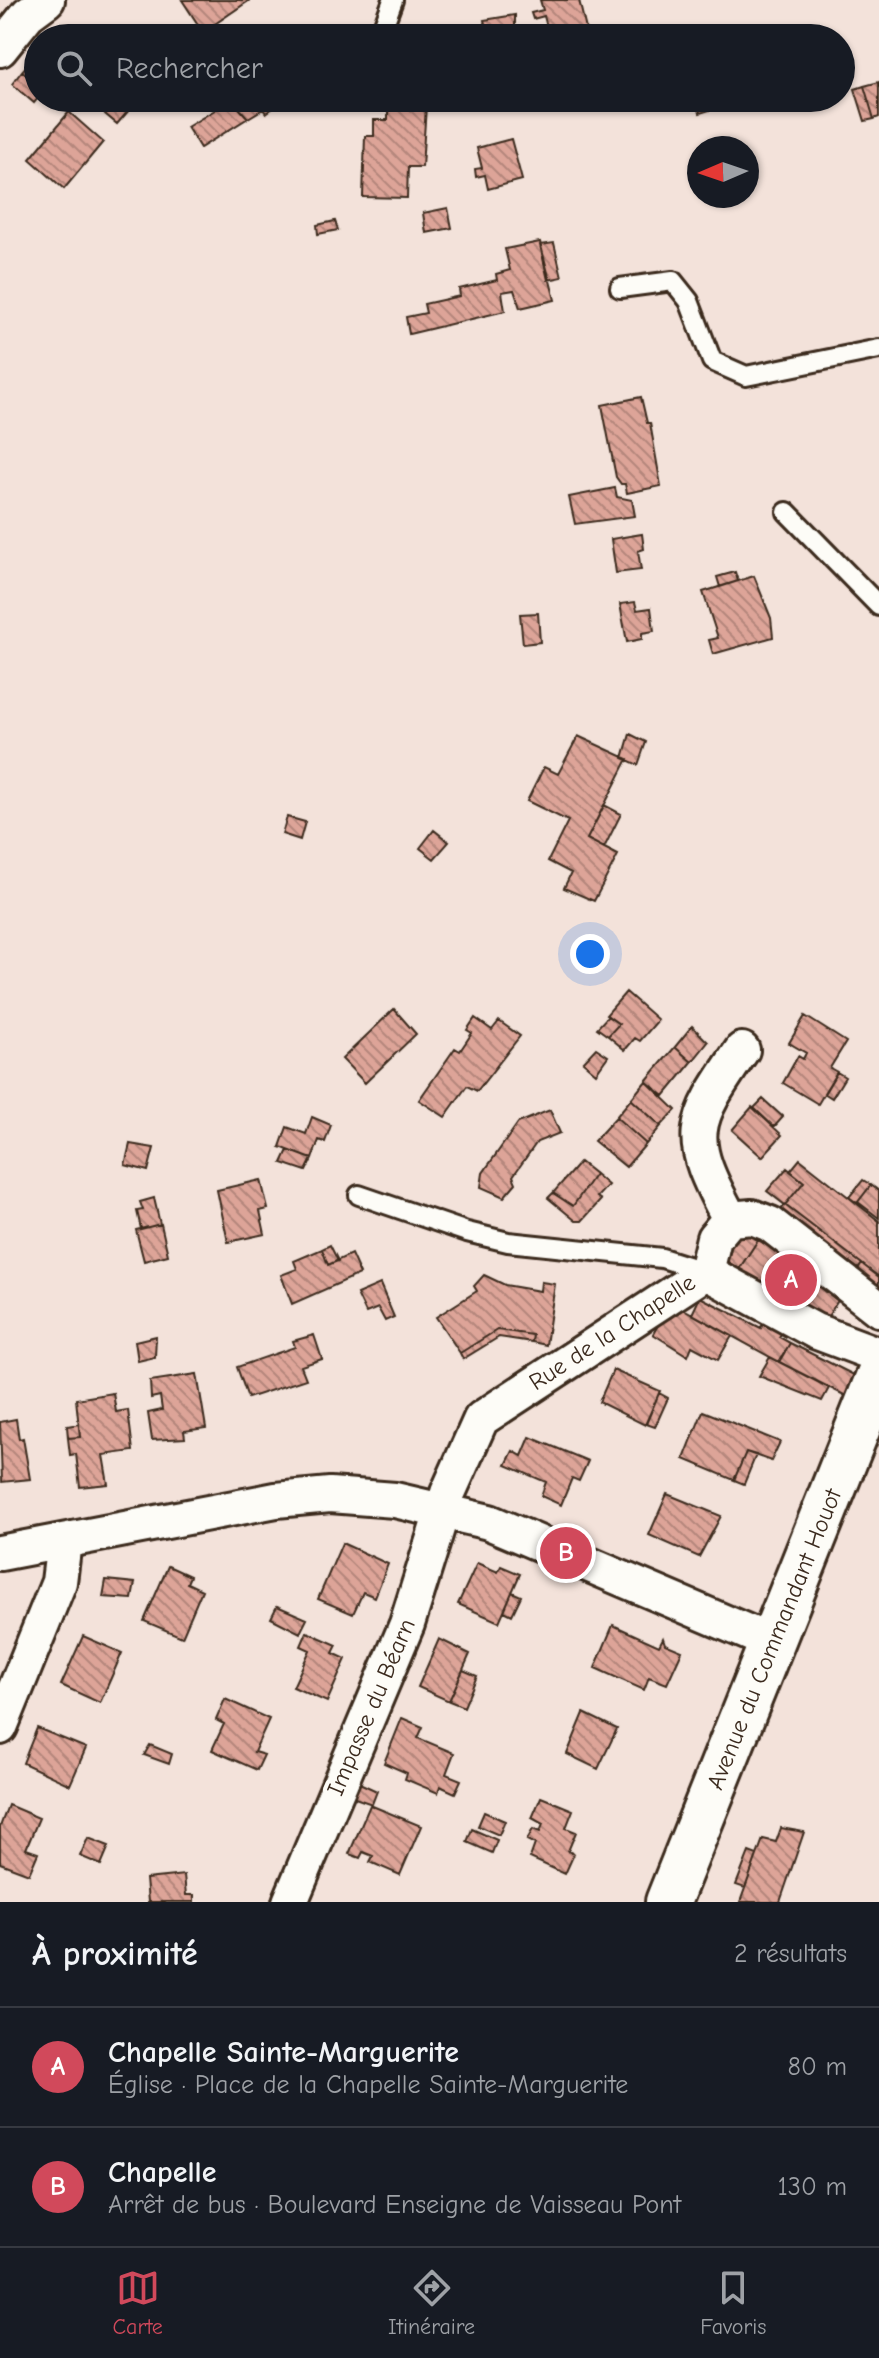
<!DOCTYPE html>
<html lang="fr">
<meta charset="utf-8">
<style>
:root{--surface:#171b24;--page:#242831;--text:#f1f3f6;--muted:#9ea1a6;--line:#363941;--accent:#d1495b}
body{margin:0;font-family:"Comic Neue",sans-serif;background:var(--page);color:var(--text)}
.compass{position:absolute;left:687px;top:136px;width:72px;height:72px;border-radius:50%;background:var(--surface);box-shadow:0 2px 6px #0004;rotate:268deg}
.you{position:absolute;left:590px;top:954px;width:28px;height:28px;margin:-20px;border:6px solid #fff;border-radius:50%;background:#1a73e8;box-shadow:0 0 0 12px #1a73e833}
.badge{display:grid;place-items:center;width:52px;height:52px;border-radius:50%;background:var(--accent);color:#fff;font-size:26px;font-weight:700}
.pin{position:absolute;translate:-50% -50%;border:4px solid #fff;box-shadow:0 2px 8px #0006}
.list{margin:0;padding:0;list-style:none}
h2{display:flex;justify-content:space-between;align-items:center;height:104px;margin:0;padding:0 32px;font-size:34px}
h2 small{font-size:26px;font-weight:400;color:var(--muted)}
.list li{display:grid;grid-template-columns:52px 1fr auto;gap:24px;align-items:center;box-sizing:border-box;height:120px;padding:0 32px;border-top:2px solid var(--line)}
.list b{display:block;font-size:30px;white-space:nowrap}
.list p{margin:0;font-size:26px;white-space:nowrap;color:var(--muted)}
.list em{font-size:26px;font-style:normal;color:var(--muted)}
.icon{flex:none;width:44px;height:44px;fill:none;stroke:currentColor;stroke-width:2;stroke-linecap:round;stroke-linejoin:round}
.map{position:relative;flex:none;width:879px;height:1902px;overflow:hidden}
.search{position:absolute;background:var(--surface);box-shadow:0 2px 6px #0004;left:24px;right:24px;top:24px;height:88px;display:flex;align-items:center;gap:20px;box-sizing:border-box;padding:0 28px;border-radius:44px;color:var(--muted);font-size:30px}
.sheet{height:344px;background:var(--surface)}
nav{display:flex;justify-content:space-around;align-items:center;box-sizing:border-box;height:112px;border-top:2px solid var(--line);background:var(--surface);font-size:22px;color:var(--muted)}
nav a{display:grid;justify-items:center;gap:4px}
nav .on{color:var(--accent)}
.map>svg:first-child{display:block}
</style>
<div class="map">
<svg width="879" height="1902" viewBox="0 0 879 1902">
<defs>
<pattern id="building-back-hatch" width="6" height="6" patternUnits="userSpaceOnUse" patternTransform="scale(2)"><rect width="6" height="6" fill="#dda498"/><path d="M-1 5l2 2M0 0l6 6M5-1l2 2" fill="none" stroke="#b4867b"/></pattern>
</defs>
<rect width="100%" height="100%" fill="#f3e2da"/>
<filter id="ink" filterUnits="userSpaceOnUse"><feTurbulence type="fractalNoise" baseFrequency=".0125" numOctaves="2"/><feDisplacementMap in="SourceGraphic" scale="16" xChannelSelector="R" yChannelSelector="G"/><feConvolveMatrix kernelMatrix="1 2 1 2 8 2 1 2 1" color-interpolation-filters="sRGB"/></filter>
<g filter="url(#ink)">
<path fill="url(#building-back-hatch)" stroke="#3b2a1e" stroke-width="2" d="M182 0H250L203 32Z
M540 0H579L588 38H550L544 16 533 19 531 13 543 10Z
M515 15V38H489L484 20Z
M31 60 38 66V84L22 71Z
M22 71 38 84V98L34 103 12 84Z
M879 82V117L874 119 864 86Z
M864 86 874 119 865 121 855 89Z
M111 98H150L142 106 136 102 117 124 105 114 115 102Z
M219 98H230L248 118 200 148 187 127 223 105Z
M230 98H277L280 103 266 113 263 109 248 118Z
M388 98 418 99V106H426L422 167H408L407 198 363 197 365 136H374V120H388Z
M695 98H748L700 113Z
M69 112 103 142 64 189 30 159Z
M511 139 522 180 488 189 485 175 476 177 475 169 482 168 477 148Z
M448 208 452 228 426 233 423 213Z
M335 221 338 230 318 234 317 225Z
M540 242 555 300 520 308 514 290 502 292 505 311 409 334 406 317 426 313 424 304 460 296 459 289 497 280 496 274 510 270 505 249Z
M554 243 562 277 548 280 540 245Z
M641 397 647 423H650L661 486 627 493 625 484H621L616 477 602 405Z
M615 488 617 497 632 500 635 516 575 524 569 497Z
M642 534 644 549 638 551 641 570 616 573 611 539Z
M735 572 738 581 720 587 717 577Z
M754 576 771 618 773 637 713 654 709 640 718 638 703 592Z
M635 602 637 610 651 608 654 631 642 633V639L627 642 620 604Z
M538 613 540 642 523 644 520 614Z
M630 734 646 742 638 765 623 758Z
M578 736 628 759 587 839 618 855 594 901 564 888 571 873 548 861 568 821 527 801 544 767 558 774Z
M604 805 621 814 604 848 587 839Z
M287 817 305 822 300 840 282 834Z
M434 830 449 842 434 859 420 848Z
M626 992 658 1020 640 1041 635 1038 625 1050 608 1036 619 1024 606 1015Z
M394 1009 416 1034 365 1083 342 1059Z
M608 1016 619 1024 608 1036 597 1028Z
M805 1016 846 1042 830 1068 837 1072 818 1104 783 1083 798 1056 803 1059 806 1053 789 1043Z
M475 1018 492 1030 499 1021 520 1036 477 1091 467 1086 445 1117 419 1100 455 1048 460 1051 472 1033 467 1030Z
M692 1026 708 1042 692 1062 675 1047Z
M675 1047 692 1062 664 1096 646 1081Z
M596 1048 608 1056 596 1073 583 1062Z
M837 1072 845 1077 832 1098 824 1093Z
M646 1081 676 1110 661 1126 631 1099Z
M631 1099 661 1126 646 1144 616 1117Z
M763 1099 783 1117 774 1127 754 1108Z
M752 1107 782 1135 762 1157 732 1130Z
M550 1110 560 1133 537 1142 513 1176 516 1183 504 1197 481 1187 483 1173 518 1123Z
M312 1117 331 1125 325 1142 319 1140 312 1159 280 1147 287 1127 306 1134Z
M616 1117 646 1144 626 1167 594 1141Z
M130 1144 154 1148 148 1171 125 1165Z
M288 1150 312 1159 306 1171 282 1163Z
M800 1159 879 1221V1277L785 1205 804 1182 790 1171Z
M580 1162 595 1174 573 1206 553 1193Z
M787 1168 804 1182 785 1205 767 1191Z
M595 1174 608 1185 597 1197 601 1200 582 1221H576L548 1198 553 1193 573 1206Z
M261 1180 268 1209 260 1211 265 1234 228 1242 217 1190Z
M863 1180 871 1185 857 1203 849 1197Z
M871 1185 879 1191V1218L858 1202Z
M154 1198 160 1224 141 1229 137 1211 143 1210 140 1202Z
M785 1205 862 1264 851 1279 775 1217Z
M161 1224 168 1255 144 1261 136 1230Z
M741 1229 758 1240 739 1269 722 1258Z
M758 1240 844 1291 825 1321 739 1269Z
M330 1245 338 1261 328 1265 322 1249Z
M322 1249 328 1265 351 1254 360 1274 292 1304 281 1275 297 1269 294 1261Z
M862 1264 879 1277V1300L851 1279Z
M484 1275 505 1285 540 1291 541 1282 555 1284 546 1345 532 1342 533 1335 497 1330 460 1353 436 1317 477 1291 474 1286Z
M380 1284 394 1317 385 1321 378 1308 366 1313 357 1294Z
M700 1297 761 1328 764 1321 775 1327 781 1334 779 1337 790 1343 779 1362 692 1314Z
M671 1302 732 1336 718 1360 692 1346 688 1356 653 1334Z
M497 1330 533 1335 532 1342 499 1337 463 1359 460 1353Z
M314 1335 322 1359 301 1366 306 1379 248 1398 237 1367 295 1347 293 1341Z
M156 1336 155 1357 138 1361 135 1341Z
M790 1343 860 1378 852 1399 779 1362Z
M770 1357 829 1388 822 1401 759 1376Z
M613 1370 660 1391 645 1425 599 1402Z
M197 1374 206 1428 184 1431 185 1438 152 1440 148 1413 162 1410 160 1396 151 1398 150 1381Z
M113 1393 116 1412 128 1410 133 1451 103 1455 108 1484 80 1487 76 1454 70 1455 68 1438 80 1437 76 1399Z
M659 1393 668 1398 655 1427 646 1424Z
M703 1411 780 1442 771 1461 746 1452 734 1480 684 1459Z
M16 1419 19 1439 23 1438 30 1479 2 1482 0 1422Z
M79 1424 80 1437 68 1438 67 1426Z
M530 1437 588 1461 579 1481 572 1478 561 1505 541 1496 546 1482 506 1465 513 1451 522 1456Z
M746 1452 756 1455 744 1484 734 1480Z
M667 1494 721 1516 699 1557 649 1535Z
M342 1543 388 1564 375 1597 363 1592 353 1614 318 1599Z
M477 1563 498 1572 501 1566 520 1574 499 1622 458 1604Z
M168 1566 190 1576 187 1583 202 1590 182 1637 144 1621Z
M106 1580 135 1583 132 1599 103 1597Z
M512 1592 521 1596 512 1615 504 1611Z
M277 1606 307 1619 300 1633 271 1618Z
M613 1625 659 1646 663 1638 665 1644 682 1651 667 1684 649 1677 644 1690 595 1668Z
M307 1632 337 1645 333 1653 346 1659 327 1702 293 1687 310 1650 301 1646Z
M83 1636 122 1653 100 1703 61 1685Z
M439 1639 470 1654 449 1701 418 1687Z
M463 1670 477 1676 464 1707 449 1701Z
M225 1699 269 1719 254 1752 264 1755 257 1770 212 1750 224 1724 216 1720Z
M584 1713 617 1729 598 1769 567 1754Z
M402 1718 423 1727 418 1738 454 1753 446 1774 461 1780 455 1793 440 1786 438 1793 405 1779 407 1773 384 1763Z
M37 1728 86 1748 70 1785 23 1763Z
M150 1745 172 1754 169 1764 144 1755Z
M355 1781 377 1791 372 1804 349 1796Z
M541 1797 573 1810 566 1828 576 1832 568 1851 574 1854 565 1874 530 1858 535 1844 527 1840 533 1829 540 1832 543 1824 532 1818Z
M8 1805 39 1818 26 1849 38 1853 29 1874 0 1863V1827Z
M370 1805 421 1826 400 1875 370 1862 373 1856 363 1852 360 1858 349 1854Z
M484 1812 505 1821 499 1835 478 1826Z
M781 1828 804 1832 780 1902H740L763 1839 776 1842Z
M472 1829 497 1840 492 1853 467 1842Z
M88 1838 109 1846 101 1865 80 1856Z
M749 1852 757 1855 745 1888 736 1885Z
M184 1875 186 1895H194V1902H148L146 1879Z"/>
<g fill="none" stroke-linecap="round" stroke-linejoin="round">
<g stroke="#3b2a1e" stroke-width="24">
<path id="service" d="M379 38 393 0
M620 288 673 281 689 301 712 361 746 376 879 349
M787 512 879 606
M359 1195 467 1232 508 1242 662 1258 706 1272"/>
</g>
<g stroke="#3b2a1e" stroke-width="40">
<path id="minor" d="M0 49 28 14 47 0
M730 1219C685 1135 690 1126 742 1050
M706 1272 714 1238 730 1219 752 1217 770 1224 879 1309
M706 1272 815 1331 879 1355
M0 1553 276 1500 330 1495 395 1500 489 1522 773 1643
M0 1727 59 1582 64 1541
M290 1902 407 1624 448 1493 481 1419 706 1272"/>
</g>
<g stroke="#3b2a1e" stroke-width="50">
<path id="secondary" d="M668 1902 879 1375"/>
</g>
<use href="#service" stroke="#fdfcf7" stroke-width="18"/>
<use href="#minor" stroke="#fdfcf7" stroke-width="34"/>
<use href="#secondary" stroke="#fdfcf7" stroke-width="44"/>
</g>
</g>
<g text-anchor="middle" stroke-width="8" stroke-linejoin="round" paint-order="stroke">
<g font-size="24" fill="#3b2a1e" stroke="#fdfcf7">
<text transform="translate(612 1332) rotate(-33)" y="8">Rue de la Chapelle</text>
<text transform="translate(774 1639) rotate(-68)" y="8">Avenue du Commandant Houot</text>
<text transform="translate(371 1707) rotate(-67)" y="8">Impasse du Béarn</text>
</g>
</g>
</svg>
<svg class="compass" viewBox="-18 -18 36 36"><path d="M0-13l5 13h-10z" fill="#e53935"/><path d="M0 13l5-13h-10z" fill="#9ea1a6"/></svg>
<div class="you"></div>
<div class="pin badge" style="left:791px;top:1280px">A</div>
<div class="pin badge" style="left:566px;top:1553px">B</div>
<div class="search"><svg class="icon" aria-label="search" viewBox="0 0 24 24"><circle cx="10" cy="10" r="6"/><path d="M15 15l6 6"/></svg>Rechercher</div>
</div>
<section class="sheet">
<h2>À proximité<small>2 résultats</small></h2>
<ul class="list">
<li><span class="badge">A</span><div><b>Chapelle Sainte-Marguerite</b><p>Église · Place de la Chapelle Sainte-Marguerite</p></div><em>80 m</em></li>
<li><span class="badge">B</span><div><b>Chapelle</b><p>Arrêt de bus · Boulevard Enseigne de Vaisseau Pont</p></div><em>130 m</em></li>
</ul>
</section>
<nav>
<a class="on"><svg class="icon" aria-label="map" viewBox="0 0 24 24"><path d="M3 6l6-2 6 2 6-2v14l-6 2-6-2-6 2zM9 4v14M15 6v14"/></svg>Carte</a>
<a><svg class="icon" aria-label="directions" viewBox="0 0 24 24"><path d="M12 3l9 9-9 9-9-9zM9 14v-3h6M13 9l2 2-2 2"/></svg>Itinéraire</a>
<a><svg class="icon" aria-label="saved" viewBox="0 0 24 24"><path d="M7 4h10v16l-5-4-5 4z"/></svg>Favoris</a>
</nav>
